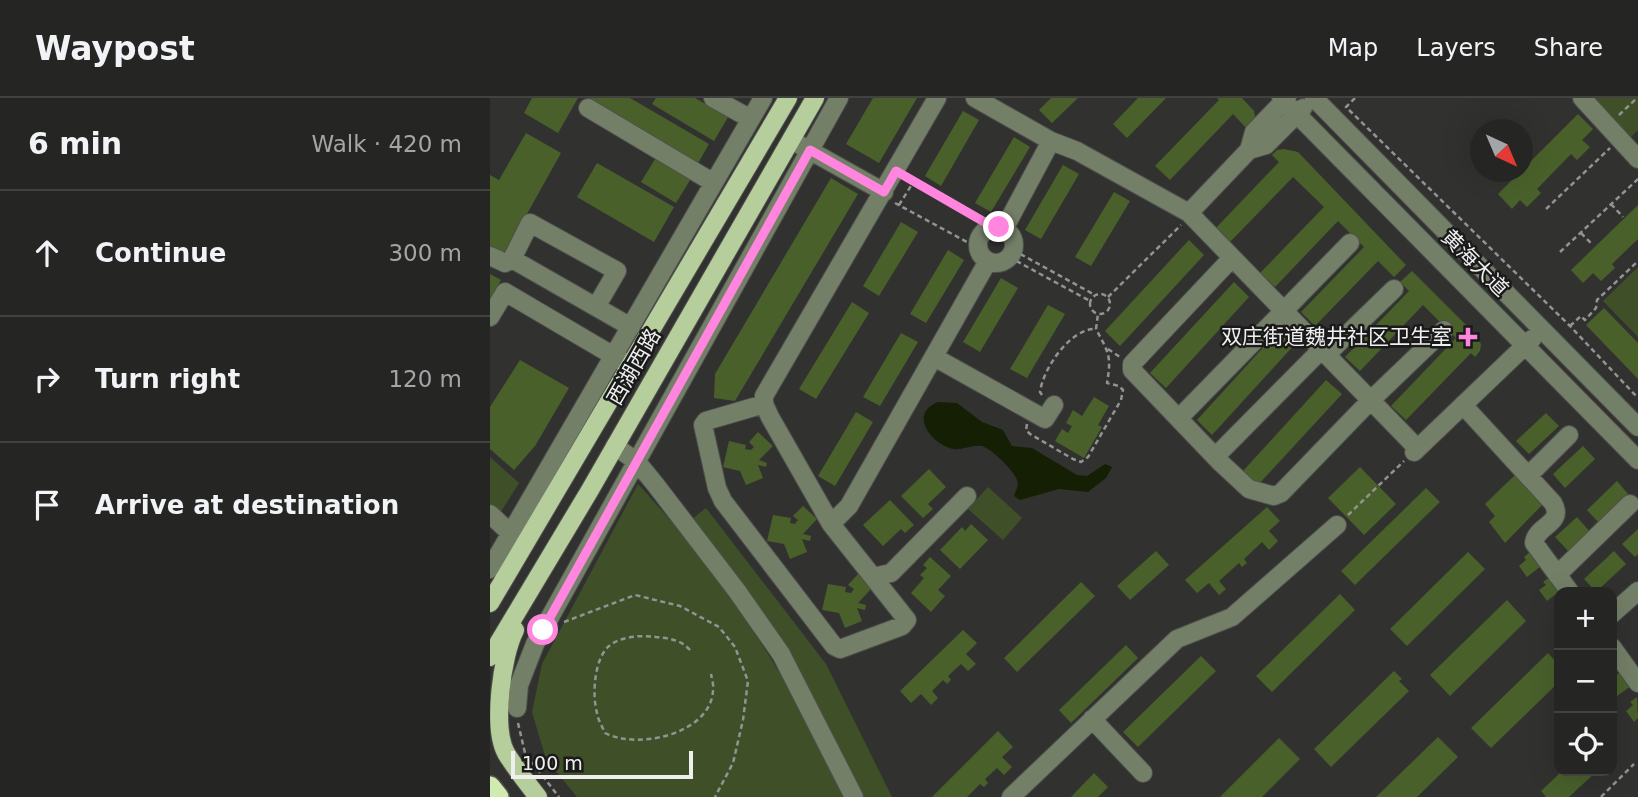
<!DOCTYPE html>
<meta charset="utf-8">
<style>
:root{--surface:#252624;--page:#2d2e2c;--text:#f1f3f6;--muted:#a3a5a6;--line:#424341}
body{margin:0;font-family:"DejaVu Sans","Noto Sans SC",sans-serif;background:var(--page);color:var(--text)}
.controls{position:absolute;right:21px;bottom:21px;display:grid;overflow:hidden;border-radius:14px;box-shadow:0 7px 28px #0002}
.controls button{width:63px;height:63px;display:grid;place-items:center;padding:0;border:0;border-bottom:2px solid var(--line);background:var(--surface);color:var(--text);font:35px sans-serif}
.compass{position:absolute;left:980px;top:21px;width:63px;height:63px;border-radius:50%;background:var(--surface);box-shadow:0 7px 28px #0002;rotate:136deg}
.scale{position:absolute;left:21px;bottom:18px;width:182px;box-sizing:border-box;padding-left:7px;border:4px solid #eeefee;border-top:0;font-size:19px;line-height:24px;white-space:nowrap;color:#eeefee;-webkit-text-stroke:5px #191a19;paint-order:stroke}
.stop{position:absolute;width:21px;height:21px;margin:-16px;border:5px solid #ff85de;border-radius:50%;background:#fff}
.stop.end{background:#ff85de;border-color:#fff;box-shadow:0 2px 7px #0008}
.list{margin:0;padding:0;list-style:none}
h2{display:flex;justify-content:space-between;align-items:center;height:91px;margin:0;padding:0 28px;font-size:30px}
h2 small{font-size:23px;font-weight:400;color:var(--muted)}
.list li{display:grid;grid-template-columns:46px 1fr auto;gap:21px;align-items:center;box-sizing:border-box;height:126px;padding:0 28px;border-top:2px solid var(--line)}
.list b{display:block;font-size:26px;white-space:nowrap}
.list em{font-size:23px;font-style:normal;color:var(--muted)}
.icon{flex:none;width:38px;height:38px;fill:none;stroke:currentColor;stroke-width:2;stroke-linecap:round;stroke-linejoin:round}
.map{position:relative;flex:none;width:1148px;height:699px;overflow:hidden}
header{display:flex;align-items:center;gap:42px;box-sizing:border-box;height:98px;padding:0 35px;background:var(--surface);border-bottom:2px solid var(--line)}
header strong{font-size:33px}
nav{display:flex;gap:38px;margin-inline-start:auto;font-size:24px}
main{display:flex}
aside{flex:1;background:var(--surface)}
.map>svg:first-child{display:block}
</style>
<header>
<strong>Waypost</strong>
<nav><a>Map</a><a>Layers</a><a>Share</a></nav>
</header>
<main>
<aside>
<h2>6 min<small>Walk · 420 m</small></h2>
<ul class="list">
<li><svg class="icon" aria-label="ahead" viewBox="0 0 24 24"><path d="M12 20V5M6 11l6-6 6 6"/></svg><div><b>Continue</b></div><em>300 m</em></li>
<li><svg class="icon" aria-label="right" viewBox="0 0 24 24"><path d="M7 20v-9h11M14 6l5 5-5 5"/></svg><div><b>Turn right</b></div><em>120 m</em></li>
<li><svg class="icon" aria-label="arrive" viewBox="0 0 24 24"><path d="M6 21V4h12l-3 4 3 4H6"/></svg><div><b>Arrive at destination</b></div></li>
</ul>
</aside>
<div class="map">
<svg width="1148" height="699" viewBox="0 0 1148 699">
<rect width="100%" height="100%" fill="#313230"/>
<path fill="#3f5029" d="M1104 0H1148V32L1138 42 1101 3Z
M1148 169V239L1113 203Z
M0 359 29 385 0 431Z
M148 386C233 478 303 585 355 699H87L56 661 42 614 52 566Z
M498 389 532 420 513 442 478 411Z
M216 410 336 566 402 699H374L307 566 201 422Z"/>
<path fill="#141f04" d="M448 304 467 305 492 324 513 332 522 348 542 350 587 377 597 378 615 366 622 369 616 380 598 394 569 391 530 402 524 398C526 392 529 388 527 382 524 373 502 351 492 348 482 346 470 354 459 350 438 342 420 315 448 304Z"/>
<path fill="#49602b" d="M42 0H88L68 35 34 15Z
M98 0H140L219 46 207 67 96 3Z
M166 0H205L238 19 224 43 162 6Z
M383 0H427L389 65 356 46Z
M561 0H588L562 25 549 12Z
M648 0H676L637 40 623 26Z
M727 0H752L764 13 766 24 758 32 743 16 680 82 665 68 729 2Z
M473 13 489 22 451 88 435 78Z
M1088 16 1103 31 1092 42 1100 49 1087 62 1081 56 1047 91 1051 95 1037 109 1030 102 1022 111 1008 96Z
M36 35 71 55 13 159 0 152V77L9 82Z
M524 39 540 49 501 114 485 105Z
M794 51 808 54 916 167 904 179 888 163 825 228 811 214 874 149 848 123 785 189 770 175 834 109 803 79 739 145 724 132 789 64 782 57 787 52Z
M167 58 202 79 186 105 151 84Z
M107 65 184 109 164 144 87 99Z
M573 67 589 76 551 141 535 132Z
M341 80 368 96 245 303 224 300 225 276Z
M624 94 640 103 601 168 585 159Z
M1148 107V141L1122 166 1125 170 1111 183 1103 175 1093 185 1081 172Z
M411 124 428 134 389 198 373 188Z
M699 142 714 157 630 248 615 233Z
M458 152 474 162 436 225 420 216Z
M922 173 989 240 991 247 990 253 985 259 981 255 916 322 901 308 966 240 933 207 870 273 855 259 919 193 910 184Z
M0 176 11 182 0 201Z
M511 180 528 190 490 254 473 244Z
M744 184 759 199 676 290 660 275Z
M362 204 379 215 326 301 309 291Z
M558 207 575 216 537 280 520 271Z
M1114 210 1148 245V281L1096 227Z
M790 231 806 245 722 337 707 322Z
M411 235 428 244 390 308 373 299Z
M30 262 79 290 45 348 24 372 0 351V309Z
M836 282 852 296 768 387 753 373Z
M604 299 619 308 608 327 612 329 594 360 565 343 572 331 578 335 582 328 576 325 583 312 592 318Z
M366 314 383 324 345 388 328 378Z
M1056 315 1069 328 1039 356 1026 343Z
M268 334 283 348 269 362 277 365 276 369 268 367 273 380 256 387 250 373 233 369 239 343 256 347 255 351 261 352 264 349 259 344Z
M1093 348 1105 361 1075 390 1063 376Z
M870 369 906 406 874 437 838 400Z
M439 371 456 389 438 406 443 411 433 420 411 398Z
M1028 374 1056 403 1015 445 999 424 1005 418 995 406Z
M1127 383 1139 397 1109 425 1097 412Z
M936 390 950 404 865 487 851 473Z
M400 402 424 427 415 435 411 431 393 448 373 427Z
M313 408 327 421 313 436 321 438 320 443 312 441 317 454 300 461 294 446 277 443 283 417 301 420 300 425 305 426 308 422 303 418Z
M777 409 790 423 779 433 788 443 779 452 772 444 754 461 757 465 752 469 749 465 729 483 736 491 729 497 719 485 707 495 695 482Z
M1087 419 1101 435 1080 455 1065 439Z
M481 426 498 442 470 471 450 452 472 429 475 433Z
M1148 431V456L1145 459 1132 446Z
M666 453 679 467 640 502 627 488Z
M1124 453 1136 466 1106 494 1094 481Z
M978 454 995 471 917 548 900 531Z
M1040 454 1051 468 1037 479 1029 468 1036 462 1034 459Z
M440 459 461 478 448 492 455 498 441 514 421 495 434 480 430 477 437 470 433 467Z
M368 476 382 490 368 505 376 507 375 512 367 510 372 523 355 530 349 515 332 512 338 486 356 489 355 494 361 495 364 491 358 487Z
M1060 479 1070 493 1057 503 1049 492 1056 487 1053 484Z
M591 484 605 498 527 574 514 560Z
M850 496 865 512 782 594 766 578Z
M1017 502 1036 523 960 598 940 577Z
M473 532 487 545 476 556 486 566 478 573 471 566 458 578 461 582 457 586 453 582 442 593 448 600 441 607 431 596 421 605 410 593Z
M636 547 648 560 581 625 569 612Z
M1058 555 1069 567V584L1001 650 981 630Z
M711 558 726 573 648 649 633 634Z
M904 573 912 581 909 583 919 593 841 669 824 651Z
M1130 574 1141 588 1127 598 1122 591V586L1126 582 1124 579Z
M1147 599 1148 620 1144 624 1136 613 1143 607 1140 604Z
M508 633 523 649 512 659 522 669 514 677 507 670 495 681 498 685 494 689 490 686 477 699H442Z
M948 639 968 659 927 699H886Z
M789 640 810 661 772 699H730Z
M1072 673H1107L1079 699H1056L1051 693Z
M604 675 618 689 608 699H581Z"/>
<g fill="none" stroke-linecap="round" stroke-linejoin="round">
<g stroke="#4f504e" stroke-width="20">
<path id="minor" d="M223 0 261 21
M485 0 561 43 587 53 699 115 927 350
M791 0 1148 362
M797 0 764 34 759 52 776 47 813 10
M824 0 1148 329
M1092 0 1148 61
M98 10 224 85
M310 47 394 94
M699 115 759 52
M488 147a18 18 0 1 1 36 0a18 18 0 1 1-36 0Z
M514 131 561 43
M0 158 15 165 22 161
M742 160 642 266V272L731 365 759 391 784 398 791 395 880 303 954 232
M106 209 127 173 40 125 22 161 141 229
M0 219 15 194 134 264
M836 257 904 191
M444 259 555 321 564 307
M274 306 216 323 213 327 227 390 233 403 344 548 350 551 412 528 417 522 341 426 280 319 274 306V298L447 0
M973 307 1063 405C1075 426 1046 427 1044 445L1080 494
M689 320 860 145
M125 348 147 364 165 386 247 493 291 556 364 699
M924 354 1042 241
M725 359 831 252
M1039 377 1079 337
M0 416 21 436
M341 426 359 408 498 163
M0 471 273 0
M1067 477 1140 406
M383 479 401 475 477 398
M1122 516 1148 493
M1122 549 1148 585
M27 610 29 587 45 546 349 0
M602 621 653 675
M521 699 687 541 742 519 847 427"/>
</g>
<g stroke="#4f504e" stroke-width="20">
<path id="major" d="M0 505 298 0
M25 532C12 557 2 629 16 655 25 670 37 685 48 699
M0 559 100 392 325 0"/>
</g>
<g stroke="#4f504e" stroke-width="24">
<path id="highway" d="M0 689 8 699"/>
</g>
<path stroke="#929392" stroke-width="2.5" stroke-dasharray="5 3.5" stroke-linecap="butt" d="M865 0 856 9 1080 228 1148 300
M1129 17 1147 0
M418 80 501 127
M405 105 488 150
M1121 106 1133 119
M409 107 424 83
M1056 111 1120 50
M1091 135 1103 147
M523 152 605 197
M1070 154 1148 81
M519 159 600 203
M600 206a10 10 0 1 1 20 0a10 10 0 1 1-20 0Z
M618 199 691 127
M1080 228 1091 218 1095 222 1106 210 1107 202 1148 163
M618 251 630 259
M552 297 550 294C553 271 580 230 606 231
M537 326 536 332 540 336 583 361 591 364 598 359 631 302 633 292 629 288 617 285C622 257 618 254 606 231L608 216
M858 417 914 363
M74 524 145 497 190 508 229 529 245 549 258 583 253 622 243 665 225 699
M200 552C191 542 179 540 166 539 151 537 131 538 119 548 104 561 102 597 107 615 108 622 112 628 115 635 148 652 220 636 223 593 224 588 222 581 221 576
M28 625 35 655 69 699
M1111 699 1144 666"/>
<use href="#minor" stroke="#747f68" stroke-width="18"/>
<use href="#major" stroke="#b6cd9c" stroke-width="18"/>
<use href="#highway" stroke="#cfebb0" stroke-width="21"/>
</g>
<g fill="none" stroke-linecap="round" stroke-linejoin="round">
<path stroke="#ff85de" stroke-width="9" d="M53 532 320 52 394 94 406 73 503 129H509"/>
</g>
<path fill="#ff85de" stroke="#191a19" stroke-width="2.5" d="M974.5 228.5h7v7h7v7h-7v7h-7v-7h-7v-7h7z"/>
<g text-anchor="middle" stroke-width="5" stroke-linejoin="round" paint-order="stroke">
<g font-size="21" fill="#eeefee" stroke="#191a19">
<text transform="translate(985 165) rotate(45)" y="7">黄海大道</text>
<text transform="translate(144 269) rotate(-60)" y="7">西湖西路</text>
</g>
<g font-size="21" fill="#eeefee" stroke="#191a19" text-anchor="end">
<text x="962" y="246">双庄街道魏井社区卫生室</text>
</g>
</g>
</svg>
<div class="controls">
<button>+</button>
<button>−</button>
<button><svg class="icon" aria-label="locate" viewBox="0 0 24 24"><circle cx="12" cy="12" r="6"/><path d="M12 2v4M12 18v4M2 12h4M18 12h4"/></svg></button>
</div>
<svg class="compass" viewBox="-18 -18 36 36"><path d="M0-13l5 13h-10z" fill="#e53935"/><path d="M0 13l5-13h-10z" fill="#a3a5a6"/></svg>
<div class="scale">100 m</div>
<div class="stop" style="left:53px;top:532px"></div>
<div class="stop end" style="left:509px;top:129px"></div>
</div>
</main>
